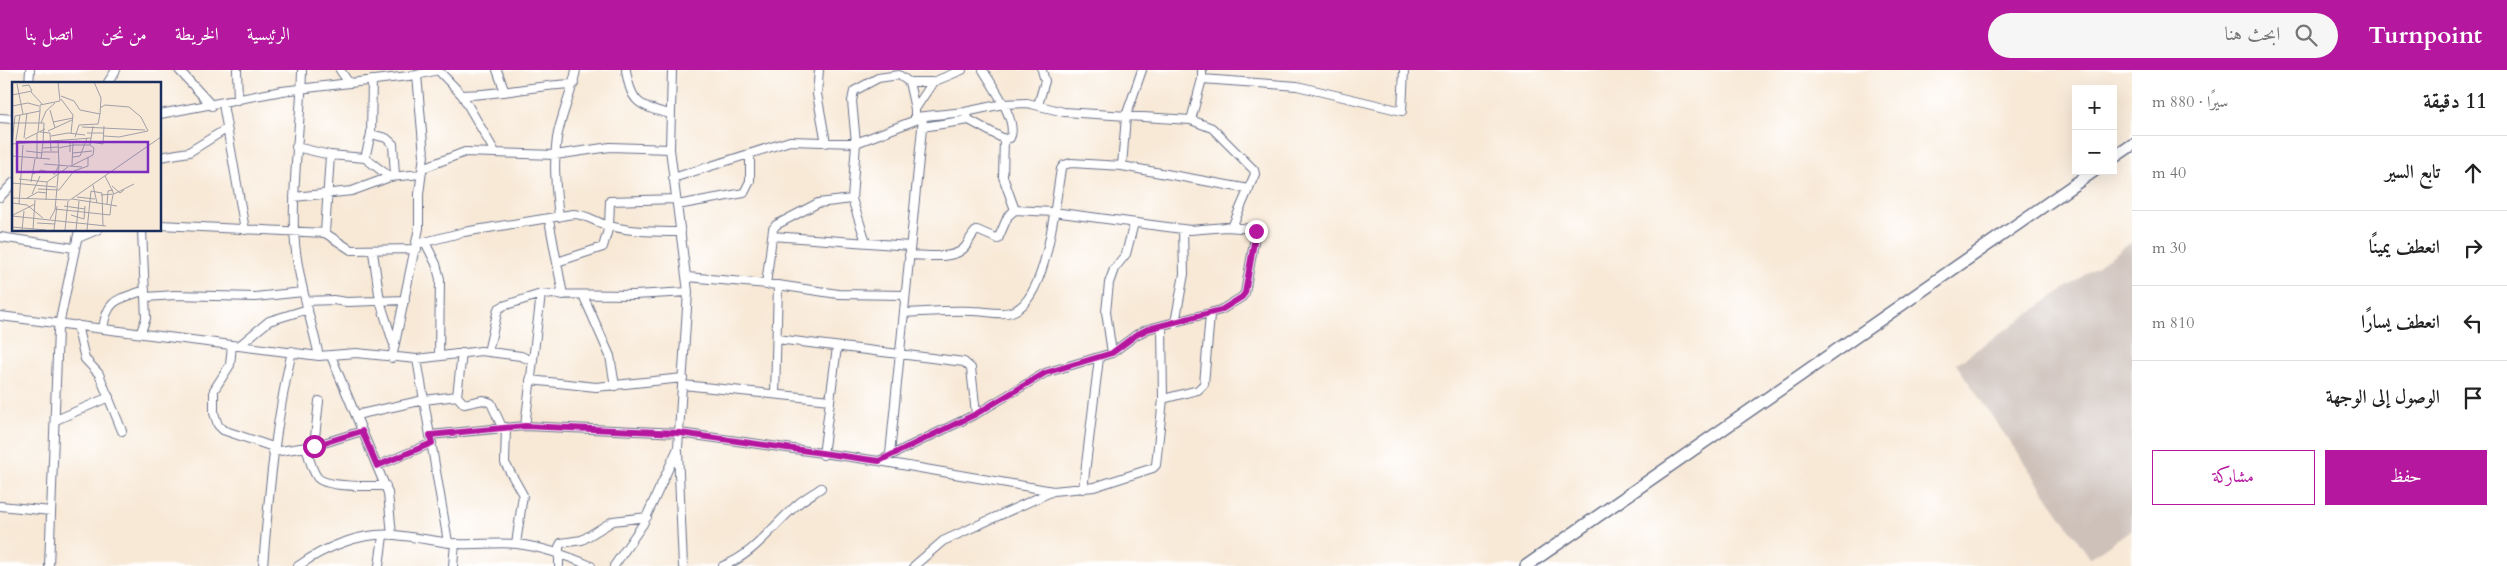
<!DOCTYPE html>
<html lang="ar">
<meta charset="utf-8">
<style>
:root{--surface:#fff;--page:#f6f6f6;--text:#222;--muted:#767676;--line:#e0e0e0;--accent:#b5179e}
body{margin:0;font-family:Cardo,Amiri,serif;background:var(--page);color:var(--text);direction:rtl}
.controls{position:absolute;right:15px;top:15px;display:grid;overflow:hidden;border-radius:0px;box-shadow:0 5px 20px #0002}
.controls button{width:45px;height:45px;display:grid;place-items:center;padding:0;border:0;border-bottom:1px solid var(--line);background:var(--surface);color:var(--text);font:25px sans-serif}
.stop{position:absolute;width:15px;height:15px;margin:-11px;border:4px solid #b5179e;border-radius:50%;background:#fff}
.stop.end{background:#b5179e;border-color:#fff;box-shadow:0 1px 5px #0008}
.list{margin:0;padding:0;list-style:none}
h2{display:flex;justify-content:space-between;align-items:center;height:65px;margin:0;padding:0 20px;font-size:21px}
h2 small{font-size:16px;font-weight:400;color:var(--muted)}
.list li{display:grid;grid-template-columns:32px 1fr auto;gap:15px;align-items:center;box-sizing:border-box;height:75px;padding:0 20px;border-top:1px solid var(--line)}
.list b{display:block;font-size:19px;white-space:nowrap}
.list em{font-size:16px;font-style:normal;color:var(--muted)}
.actions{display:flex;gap:10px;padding:15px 20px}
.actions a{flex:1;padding:11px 0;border:1px solid var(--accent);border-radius:0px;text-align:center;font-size:18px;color:var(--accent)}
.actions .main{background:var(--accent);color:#fff}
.icon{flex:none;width:28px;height:28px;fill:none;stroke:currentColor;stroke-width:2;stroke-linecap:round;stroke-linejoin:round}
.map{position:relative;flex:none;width:2132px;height:496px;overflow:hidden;direction:ltr}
header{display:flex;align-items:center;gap:30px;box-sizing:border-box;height:70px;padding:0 25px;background:var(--accent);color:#fff}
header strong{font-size:24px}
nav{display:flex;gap:28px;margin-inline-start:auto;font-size:18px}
.search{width:350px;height:45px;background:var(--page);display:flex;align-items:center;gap:12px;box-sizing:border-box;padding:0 18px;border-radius:28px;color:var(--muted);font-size:19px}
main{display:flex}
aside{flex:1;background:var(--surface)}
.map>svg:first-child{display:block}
</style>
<header>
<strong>Turnpoint</strong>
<div class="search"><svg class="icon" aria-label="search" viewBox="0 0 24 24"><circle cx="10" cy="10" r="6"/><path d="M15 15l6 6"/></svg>ابحث هنا</div>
<nav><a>الرئيسية</a><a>الخريطة</a><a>من نحن</a><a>اتصل بنا</a></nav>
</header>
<main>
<aside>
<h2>11 دقيقة<small>سيرًا · 880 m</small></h2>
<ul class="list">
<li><svg class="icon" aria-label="ahead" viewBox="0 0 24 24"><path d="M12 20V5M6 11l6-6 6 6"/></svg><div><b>تابع السير</b></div><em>40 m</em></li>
<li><svg class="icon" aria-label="right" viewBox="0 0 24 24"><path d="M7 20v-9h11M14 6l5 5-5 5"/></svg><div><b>انعطف يمينًا</b></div><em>30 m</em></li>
<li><svg class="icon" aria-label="left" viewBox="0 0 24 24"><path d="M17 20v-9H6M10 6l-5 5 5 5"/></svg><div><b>انعطف يسارًا</b></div><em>810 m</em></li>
<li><svg class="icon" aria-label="arrive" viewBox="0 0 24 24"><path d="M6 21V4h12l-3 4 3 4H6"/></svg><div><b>الوصول إلى الوجهة</b></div></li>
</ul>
<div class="actions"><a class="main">حفظ</a><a>مشاركة</a></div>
</aside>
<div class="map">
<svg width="2132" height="496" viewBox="0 0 2132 496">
<rect width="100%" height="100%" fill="#fff"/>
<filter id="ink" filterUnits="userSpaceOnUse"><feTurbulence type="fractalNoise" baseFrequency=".02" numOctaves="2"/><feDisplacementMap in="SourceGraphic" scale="10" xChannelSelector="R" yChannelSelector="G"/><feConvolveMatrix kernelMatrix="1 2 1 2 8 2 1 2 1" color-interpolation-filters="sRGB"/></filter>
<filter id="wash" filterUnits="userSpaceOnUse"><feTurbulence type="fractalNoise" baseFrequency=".0096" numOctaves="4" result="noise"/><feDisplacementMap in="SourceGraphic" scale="20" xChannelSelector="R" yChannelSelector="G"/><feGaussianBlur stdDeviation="1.12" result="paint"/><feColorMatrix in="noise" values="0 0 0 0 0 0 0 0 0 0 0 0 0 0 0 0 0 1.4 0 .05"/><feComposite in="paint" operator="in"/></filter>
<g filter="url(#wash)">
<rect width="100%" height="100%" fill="#f8e9d7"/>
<path fill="#cec1ba" d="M2132 172V459L2090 488 1956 294Z"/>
</g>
<g filter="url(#ink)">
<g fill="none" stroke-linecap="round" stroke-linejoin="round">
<g stroke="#687088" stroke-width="10">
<path id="minor" d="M179 0 212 36
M237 0 238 30
M302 0C301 54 292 107 294 161 296 203 310 245 319 286
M340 0 349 13
M497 0 505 22
M626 0C631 33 639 36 670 44
M819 0 817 24 826 73
M1202 9 1297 16 1402 41 1404 0
M29 14 30 0
M107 14 116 0
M462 25C500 25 536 15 574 14
M223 34 245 160
M1038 35 1045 11 1042 0
M915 39 933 12
M965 42 969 50 1004 69 1010 68C1019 52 992 15 983 0
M160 44 282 21 417 5 438 0 462 25 495 82
M915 47 965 42 1003 34 1027 33 1064 42 1191 50 1212 58 1254 100 1255 104 1232 157
M0 48 14 49
M1191 50 1202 9V0
M922 57 969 50
M371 64 386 68 393 74 395 106
M1004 69 1003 107 1015 140
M296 77 330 85 365 88 390 107
M160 87 189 82 226 59
M365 88 371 64 372 10
M1122 96 1249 119
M423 98 465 82 555 85 610 77 670 79
M673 108 790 71 856 73 921 48
M0 127 14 112
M294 127 352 121 390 107 421 104
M677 135 744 123 750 111V85
M559 147C556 121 553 94 557 68 561 45 572 23 576 0
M549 150 563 225
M160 155 325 163 351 180 417 179
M325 163 330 85
M772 166 910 176
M0 167 74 178
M78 168 97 160
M425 172 436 194 440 209 439 286
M866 172 852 129 856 73 852 31 854 21 878 8 899 5 909 12H933L962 0
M417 174 464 162 573 144C587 144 596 153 610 156 633 162 658 162 681 162
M373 182 380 231 393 272
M557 192 603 177 609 156 610 131 676 129
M687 207 778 215 838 224 905 225
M766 215 773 159 776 155 818 133 852 129
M583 225 610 286 615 316
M146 227 175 225 255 227 303 222
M306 231 333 230 347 232 405 230
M904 243C927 242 950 240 973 241 985 241 1003 246 1014 241 1048 226 1055 132 1061 99L1064 95 1071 93 1122 96 1126 46 1142 0
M0 246 319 286 356 283 417 289 481 281 521 286 532 291
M1175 253 1184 204 1183 159
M77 255 85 289 99 304 122 361
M103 258C108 227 119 230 145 220
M141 262 146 248 142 160
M777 269 964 292 971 298 976 344
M232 275 230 295 214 320V343L218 355 223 360 273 377
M240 275 269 251 308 239
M488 282 498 239 503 236 541 224 634 225 688 222
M462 283 457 326 464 334 483 330 491 333 502 357
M1112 283 1106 242 1109 213 1114 199 1126 184 1134 153
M331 286 388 423 392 465
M392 288 419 158V124L424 85 417 5
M417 289 448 472
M530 310 596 317 683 308
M683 315 830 330
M775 324 778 215
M1163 329 1198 320 1204 314 1210 245
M356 345 424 330 457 326
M56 350 109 327
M525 356 541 224
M506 357 505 393 523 425 516 474
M430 365 525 356 680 363 879 391 1053 421 1094 417 1153 398 1156 395 1163 329 1162 256
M314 376 319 331
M306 377C309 386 311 399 317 407 325 418 372 416 386 416
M678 381 683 496
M273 382 314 376 362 361
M890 384 923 48 915 47V39L909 12
M823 385 837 277
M879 391 976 344 1045 303 1112 283 1136 265 1148 259 1221 240 1242 227 1245 223 1256 161 1254 159 1226 157 1190 160 1053 142 1015 140 1008 146 998 169 977 160C971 165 970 170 966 176 955 191 926 185 909 185
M377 396 432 373
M1083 419 1099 288
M0 436 51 441
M49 496 58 260 79 160
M263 496C269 421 275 355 292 281
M298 496C325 477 361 462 395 465 416 467 438 472 459 474 478 475 498 472 517 474 541 477 568 486 591 496
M379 496 383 466
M453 496 455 473
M559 496V477L561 473 582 470 613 451 647 447
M614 496 643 454 678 378 688 222 670 79 672 0
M723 496C755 484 773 455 798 434 805 428 814 423 821 418
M914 496 943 471 1053 421"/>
</g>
<g stroke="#687088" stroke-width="14">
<path id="highway" d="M2113 88 2132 75
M1526 496 2094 101"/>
</g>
<use href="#minor" stroke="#fff" stroke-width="8"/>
<use href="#highway" stroke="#fff" stroke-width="11"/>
</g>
</g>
<g fill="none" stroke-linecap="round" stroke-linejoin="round" filter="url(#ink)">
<path stroke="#b5179e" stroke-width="6" d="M314 376 362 361 377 396 432 373 430 365 525 356 680 363 879 391 976 344 1045 303 1112 283 1136 265 1148 259 1221 240 1242 227 1245 223 1256 161"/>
</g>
<g transform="translate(12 12)">
<rect width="149" height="149" fill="#f8e9d7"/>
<path fill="none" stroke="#a09fa7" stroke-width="1" d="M82 0 89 16 88 32M5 2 11 32M19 10 30 22M0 13 20 9 17 3 10 4M49 14 62 19 68 28 88 32 86 42M49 17 61 33 59 51M0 24 16 21 27 24M88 26 93 23 117 25 129 35 136 49 107 55 92 54M38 28 43 46M41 40 61 36M0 41H32L31 60M29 41 34 29 43 21M70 45 133 48M36 49 60 38M26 50 28 29M28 50 38 51 39 69M75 51H92M39 54 56 51 73 53M63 55 67 43 86 42M12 56 15 31M13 57 33 47M4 58 8 33M79 60 91 62 92 44M0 62 3 34 28 29V23L48 19 46 0M0 62 79 56M61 63H78M31 66 46 65M46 66 62 63M14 69 31 71M31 70H47M58 70V61L65 59M61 71 80 69M0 74 38 77M61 75 68 74 75 56M25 77V51M29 77 31 60M32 82 70 85M60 83 61 60M59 84 81 73 82 66 78 63 81 44M21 92 29 88 42 91M42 93 47 83 46 58M93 94 102 112M7 97 35 100M19 100 23 77M0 101 44 105M81 103 85 121M100 104 108 111 112 108M26 107 47 108 62 89 76 84V75M20 112 28 94M89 113 102 112 122 102M101 113 99 123 105 124M65 115 83 117M0 116 58 118 149 55M15 116 26 110 35 111M34 118 35 100 56 85M0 121 15 123 31 136M7 122 11 63M95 122 96 109 101 108M52 124 73 127M43 127 98 133 99 123 60 117M1 133 23 122M59 133 72 137 73 124M0 134 94 144M38 137 43 128 47 83M25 141 43 142M0 145 34 148M21 147 23 118M10 148 12 129M42 148 45 124M53 148 56 119M64 148 67 119M75 148 79 109 90 111 91 144"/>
<path fill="#7b2cbf" fill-opacity="0.15" stroke="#7b2cbf" stroke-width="2.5" d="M5 60H136V90H5Z"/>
<rect width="149" height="149" fill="none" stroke="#1b2f5e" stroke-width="2.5"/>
</g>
</svg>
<div class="controls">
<button>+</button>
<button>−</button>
</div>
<div class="stop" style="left:314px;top:376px"></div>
<div class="stop end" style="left:1256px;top:161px"></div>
</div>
</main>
